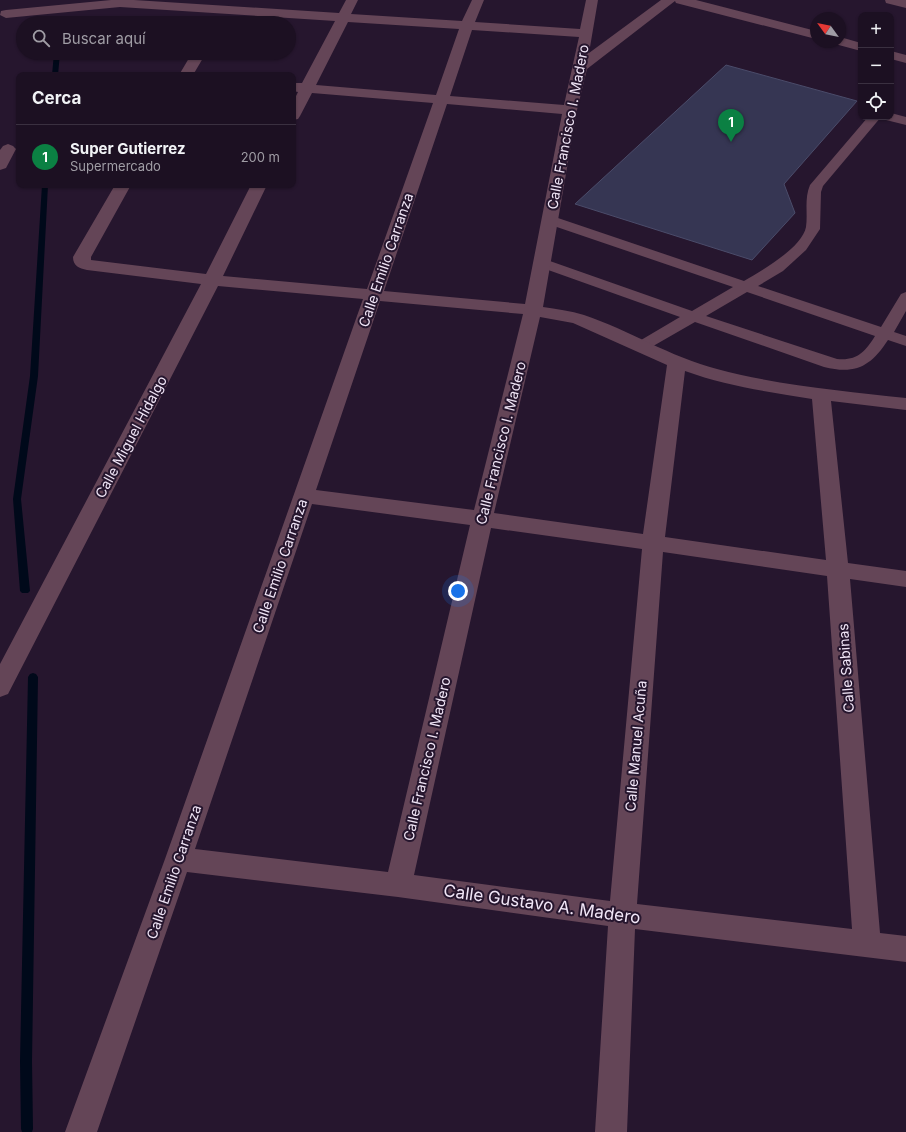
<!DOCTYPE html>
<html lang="es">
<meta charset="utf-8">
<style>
:root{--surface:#1c1022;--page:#291e2f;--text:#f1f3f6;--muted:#a09da5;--line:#3a3040;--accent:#0b8043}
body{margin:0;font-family:Inter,sans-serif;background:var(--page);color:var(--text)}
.controls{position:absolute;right:12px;top:12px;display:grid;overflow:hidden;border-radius:8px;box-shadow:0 1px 3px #0004}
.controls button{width:36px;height:36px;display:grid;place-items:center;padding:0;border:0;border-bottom:1px solid var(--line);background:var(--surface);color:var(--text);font:20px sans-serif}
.compass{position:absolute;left:810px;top:12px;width:36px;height:36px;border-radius:50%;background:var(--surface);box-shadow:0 1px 3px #0004;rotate:303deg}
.you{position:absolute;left:458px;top:591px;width:14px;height:14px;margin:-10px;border:3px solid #fff;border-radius:50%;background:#1a73e8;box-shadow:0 0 0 6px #1a73e833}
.badge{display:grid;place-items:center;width:26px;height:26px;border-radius:50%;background:var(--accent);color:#fff;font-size:13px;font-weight:700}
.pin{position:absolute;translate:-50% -33px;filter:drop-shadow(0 1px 2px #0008)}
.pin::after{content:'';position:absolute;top:21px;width:14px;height:12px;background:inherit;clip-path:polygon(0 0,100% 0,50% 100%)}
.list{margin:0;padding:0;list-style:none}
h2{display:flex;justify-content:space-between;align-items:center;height:52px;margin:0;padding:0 16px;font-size:17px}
h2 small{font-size:13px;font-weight:400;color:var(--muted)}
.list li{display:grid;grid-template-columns:26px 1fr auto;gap:12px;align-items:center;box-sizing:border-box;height:64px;padding:0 16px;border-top:1px solid var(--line)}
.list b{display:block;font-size:15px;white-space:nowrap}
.list p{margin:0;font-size:13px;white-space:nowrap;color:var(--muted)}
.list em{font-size:13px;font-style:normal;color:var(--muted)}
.icon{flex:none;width:22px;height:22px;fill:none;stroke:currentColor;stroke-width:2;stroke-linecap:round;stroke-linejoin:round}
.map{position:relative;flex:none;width:906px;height:1132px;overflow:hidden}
.search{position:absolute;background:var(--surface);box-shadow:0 1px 3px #0004;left:16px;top:16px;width:280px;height:44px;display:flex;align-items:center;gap:10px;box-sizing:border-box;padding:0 14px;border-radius:22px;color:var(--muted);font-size:15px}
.panel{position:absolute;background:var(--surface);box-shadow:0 1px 3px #0004;left:16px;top:72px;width:280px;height:116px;border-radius:8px}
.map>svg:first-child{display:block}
</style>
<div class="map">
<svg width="906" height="1132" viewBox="0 0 906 1132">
<rect width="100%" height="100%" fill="#26162e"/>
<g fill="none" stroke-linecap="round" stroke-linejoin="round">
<path fill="#00091a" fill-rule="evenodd" d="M51 16 53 17 57 23H51L48 18Z
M54 53H60L58 75H52Z
M42 185H48L38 376 21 499 30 591 28 593H22L20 591 13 499 30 376Z
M33 673 36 674 38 677 32 1061 33 1129 32 1132H22L21 1129 20 1061 28 677 30 674Z"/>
</g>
<path fill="#363653" stroke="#4b4c6a" d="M726 65 857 101 784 184 795 213 752 260 575 204Z"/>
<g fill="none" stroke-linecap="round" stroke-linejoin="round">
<path fill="#644557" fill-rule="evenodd" d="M891 113 906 117V125L886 120 885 117H891Z
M868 117H881L823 186 821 192 820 229 806 250 783 271 758 286 881 327 901 294 906 292V311L894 332 906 336V346L888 340C871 366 856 375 824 367L695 322 648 349 642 351 636 349 634 346 636 343 680 317 537 266 535 263 537 260 542 259 547 260 692 311 733 287 545 223 543 220 545 217 550 216 555 217 744 281C761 271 802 248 806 227 808 213 804 199 810 185ZM747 292 875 336C865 352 857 361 837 359L706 316Z"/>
<path fill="#644557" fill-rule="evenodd" d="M111 0H134L339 13 346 0H358L351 14 462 21 472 0H484L475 22 580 29 586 0H598L589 53 661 0H696L816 31V39L676 3 675 1 587 69 577 110 543 307C556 309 571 311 584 315 629 330 670 357 717 369 776 385 845 391 906 398V410L831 401 848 563 906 571V587L850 579 880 933 906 936V962L635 929 627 1132H595L608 926 398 897 187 872 97 1132H65L165 859 363 299 218 286 8 694 0 697V664L201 284 87 270C79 268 73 266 73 257L115 185H131L91 257V260L206 274 251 185H267L223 276 367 289 433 103 312 93 300 116 298 119 293 120V102L298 92 293 91V83H302L335 21 120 7 6 18 0 15 1 11 6 10ZM348 22 459 29 436 95 316 85ZM472 30 579 37 564 105 450 96ZM447 104 562 114 525 304 384 291ZM380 301 523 314 474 510 316 490ZM540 317 573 323 667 365 643 534 494 513ZM685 371C726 386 769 392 812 399L826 560 665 537ZM312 504 470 525 388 872 195 849ZM491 528 642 549 610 901 414 875ZM663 552 827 576 852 929 637 904Z
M885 0H906V8L886 3Z
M840 37 861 43V51L835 44 834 42H840Z
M891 51 906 55V63L891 59Z
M192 53H206L193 75H179Z
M8 144 13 146 16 149 6 168 0 170V150L3 146Z"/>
</g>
<g text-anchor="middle" stroke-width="4" stroke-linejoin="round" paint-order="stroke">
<g font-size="14" fill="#f0e5f6" stroke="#26162e">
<text transform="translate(568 127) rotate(-79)" y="5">Calle Francisco I. Madero</text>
<text transform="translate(386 260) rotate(-71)" y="5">Calle Emilio Carranza</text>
<text transform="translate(131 437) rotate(-62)" y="5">Calle Miguel Hidalgo</text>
<text transform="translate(501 443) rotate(-76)" y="5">Calle Francisco I. Madero</text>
<text transform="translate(280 566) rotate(-71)" y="5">Calle Emilio Carranza</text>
<text transform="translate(846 668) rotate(-94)" y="5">Calle Sabinas</text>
<text transform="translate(636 746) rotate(-85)" y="5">Calle Manuel Acuña</text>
<text transform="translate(427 759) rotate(-77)" y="5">Calle Francisco I. Madero</text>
<text transform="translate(174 872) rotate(-71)" y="5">Calle Emilio Carranza</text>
</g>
<g font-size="17" fill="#f0e5f6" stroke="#26162e">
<text transform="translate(542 904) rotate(8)" y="6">Calle Gustavo A. Madero</text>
</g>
</g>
</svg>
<div class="controls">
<button>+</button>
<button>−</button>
<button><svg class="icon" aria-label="locate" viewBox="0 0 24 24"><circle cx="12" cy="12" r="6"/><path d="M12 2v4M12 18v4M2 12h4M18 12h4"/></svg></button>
</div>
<svg class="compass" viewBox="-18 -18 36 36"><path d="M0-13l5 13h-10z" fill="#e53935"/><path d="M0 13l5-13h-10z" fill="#a09da5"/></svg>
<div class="you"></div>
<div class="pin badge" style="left:731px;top:142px">1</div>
<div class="search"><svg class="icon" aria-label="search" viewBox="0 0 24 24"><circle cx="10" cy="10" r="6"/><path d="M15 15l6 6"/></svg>Buscar aquí</div>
<section class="panel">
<h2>Cerca<small></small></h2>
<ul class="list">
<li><span class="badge">1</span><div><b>Super Gutierrez</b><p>Supermercado</p></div><em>200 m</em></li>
</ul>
</section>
</div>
